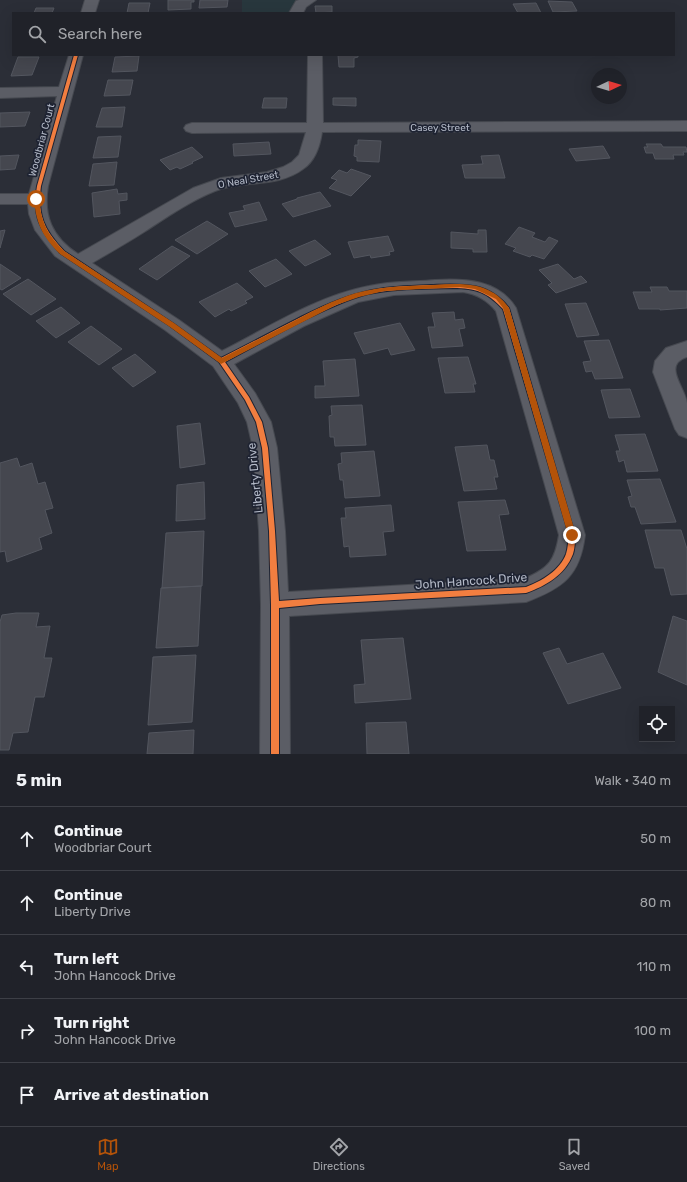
<!DOCTYPE html>
<meta charset="utf-8">
<style>
:root{--surface:#202229;--page:#282a31;--text:#f1f3f6;--muted:#a2a4a8;--line:#3d3f46;--accent:#b45309}
body{margin:0;font-family:Rubik,sans-serif;background:var(--page);color:var(--text)}
.controls{position:absolute;right:12px;bottom:12px;display:grid;overflow:hidden;border-radius:0px;box-shadow:0 4px 16px #0002}
.controls button{width:36px;height:36px;display:grid;place-items:center;padding:0;border:0;border-bottom:1px solid var(--line);background:var(--surface);color:var(--text);font:20px sans-serif}
.compass{position:absolute;left:591px;top:68px;width:36px;height:36px;border-radius:50%;background:var(--surface);box-shadow:0 4px 16px #0002;rotate:86deg}
.stop{position:absolute;width:12px;height:12px;margin:-9px;border:3px solid #b45309;border-radius:50%;background:#fff}
.stop.end{background:#b45309;border-color:#fff;box-shadow:0 1px 4px #0008}
.list{margin:0;padding:0;list-style:none}
h2{display:flex;justify-content:space-between;align-items:center;height:52px;margin:0;padding:0 16px;font-size:17px}
h2 small{font-size:13px;font-weight:400;color:var(--muted)}
.list li{display:grid;grid-template-columns:26px 1fr auto;gap:12px;align-items:center;box-sizing:border-box;height:64px;padding:0 16px;border-top:1px solid var(--line)}
.list b{display:block;font-size:15px;white-space:nowrap}
.list p{margin:0;font-size:13px;white-space:nowrap;color:var(--muted)}
.list em{font-size:13px;font-style:normal;color:var(--muted)}
.icon{flex:none;width:22px;height:22px;fill:none;stroke:currentColor;stroke-width:2;stroke-linecap:round;stroke-linejoin:round}
.map{position:relative;flex:none;width:687px;height:754px;overflow:hidden}
.search{position:absolute;background:var(--surface);box-shadow:0 4px 16px #0002;left:12px;right:12px;top:12px;height:44px;display:flex;align-items:center;gap:10px;box-sizing:border-box;padding:0 14px;border-radius:0px;color:var(--muted);font-size:15px}
.sheet{height:372px;background:var(--surface)}
nav{display:flex;justify-content:space-around;align-items:center;box-sizing:border-box;height:56px;border-top:1px solid var(--line);background:var(--surface);font-size:11px;color:var(--muted)}
nav a{display:grid;justify-items:center;gap:2px}
nav .on{color:var(--accent)}
.map>svg:first-child{display:block}
</style>
<div class="map">
<svg width="687" height="754" viewBox="0 0 687 754">
<rect width="100%" height="100%" fill="#2b2e37"/>
<path fill="#28373d" d="M242 0H310L297 13H242Z"/>
<path fill="#45474f" stroke="#53565f" d="M168 0H194V2H191V9L168 10Z
M200 0H228L227 7 199 8Z
M548 1 572 2 577 11 553 12Z
M129 3H150L148 13H127Z
M536 3 541 13H518L513 4Z
M315 6H332V12L316 13Z
M36 8H54L52 13H34Z
M338 55H358V57L354 58V67H339Z
M139 56 137 71 112 72 115 57Z
M18 57H39L32 75 11 76Z
M108 80H133L130 95 104 96Z
M264 98H287L286 108H262Z
M333 98H356V106L333 105Z
M125 107 122 127H96L102 108Z
M30 112 25 126 0 127V113Z
M121 136 118 157 93 158 98 137Z
M358 140 381 141 379 162 357 161V157L354 156 355 145H358Z
M269 142 271 154 234 156 233 144Z
M646 144H661L663 147H686L687 152H683L684 155H673L674 159H655L653 153H646L644 147H648Z
M603 146 610 158 576 161 569 149Z
M192 147 203 157 192 162 193 163 180 169 177 167 170 170 160 160Z
M19 155 15 169 0 170V156Z
M499 155 505 178H465L462 165 483 164 481 156Z
M117 162 114 185 89 186 93 164Z
M351 169 371 176 351 196 329 188 337 180 331 178 339 170 347 173Z
M117 189 118 194 127 193V200L119 201 120 214 94 217 92 193Z
M320 192 331 206 293 217 282 204 297 199V198Z
M259 202 267 220 235 227 229 213 245 210 243 206Z
M207 221 228 234 197 254 175 240Z
M519 227 535 233 532 237 545 242 549 237 558 241 544 259 532 255 530 257 513 251 516 248 505 244Z
M5 230 0 248V231Z
M478 230H486L487 252H473V249L451 248V232L478 234Z
M388 236 394 251 389 252 390 255 371 258 370 255 354 258 348 242Z
M315 240 331 254 305 266 289 251Z
M172 246 190 256 157 280 139 269Z
M276 259 292 274 265 287 249 271Z
M0 264 21 278 2 290 0 289Z
M558 264 574 279 581 276 587 282 556 293 548 285 552 283 539 270Z
M28 279 56 299 31 315 3 294Z
M237 283 253 297 245 301 247 303 231 311 229 309 215 317 199 302Z
M650 287H667L669 291H687V308L660 310V309H639L633 292H652Z
M586 303 599 335 577 337 565 304Z
M61 307 80 323 56 338 36 321Z
M454 312 455 320 463 319 465 328 459 329 463 346 432 348 428 327H435L432 313Z
M400 323 415 350 391 355 388 348 364 354 354 333Z
M91 326 122 349 99 365 68 342Z
M609 340 623 378 595 379 592 371 586 372 583 362 591 361 584 341Z
M135 354 156 372 133 387 112 368Z
M468 357 476 384H473L475 392 445 393 438 358Z
M355 359 359 396 315 398V386H325L323 361Z
M630 389 640 417 609 418 601 390Z
M362 405 366 445 335 446 334 437H330L329 416 332 415 331 406Z
M200 423 205 464 180 468 177 426Z
M645 434 658 471 627 472 624 460 619 462 616 451H620L615 435Z
M487 445 490 460H494L498 477H494L497 489 464 491 455 447Z
M374 451 380 496 345 498 343 480H340L338 464 342 463 341 453Z
M17 458 20 467 32 463 38 484 45 482 53 508 45 510 52 533 39 538 42 549 7 562 5 551 0 552V463Z
M660 479 676 522 641 524 635 507H631L628 497 632 496 627 480Z
M204 482 205 519 176 521 177 485Z
M505 500 509 514 499 515 506 550 467 551 458 502Z
M391 505 394 531 383 532 386 555 350 557 349 546 344 547 341 518H346L345 508Z
M645 530H681L687 549V594L671 595 664 568H655Z
M204 531 202 586 162 588 166 533Z
M201 586 198 646 156 648 161 588Z
M16 613H39L36 627 50 626 44 658H52L44 697H35L28 732 13 733 9 750H0V622L2 615Z
M673 616 687 621V685L658 672Z
M403 638 411 699 355 703 354 685 365 684 361 640Z
M559 648 567 664 603 653 621 688 568 704 543 653Z
M196 655 192 722 148 725 153 657Z
M406 722 409 754H367L366 723Z
M194 730 193 754H147L149 733Z"/>
<g fill="none" stroke-linecap="round" stroke-linejoin="round">
<g stroke="#464950" stroke-width="2">
<path id="minor" d="M85 0H99L95 13H81Z
M299 0H316L306 7 303 13H289L296 1Z
M69 55H83L48 186C43 216 52 237 78 254L193 188 221 178 267 172 283 167 292 162 299 155 306 132 192 133 186 131 184 128 186 125 192 123H307L308 55H322L323 123 687 121V131L322 132C320 146 315 161 303 169 278 188 243 180 215 191 190 201 167 217 144 232 127 243 109 253 92 263L179 320 222 351C269 327 317 296 369 286 391 281 413 282 435 280 465 278 499 280 516 308L585 535C580 576 563 588 526 602L289 616 290 754H260L261 605 259 531 253 448 247 422 238 403 213 366 165 330 55 256 35 230 29 214 28 204H0V194H29L57 96 0 98V88L59 87ZM463 292C477 294 487 300 496 311L559 535C555 560 549 568 526 578L288 592 285 531 277 448 271 422 255 393 234 364 304 326 358 302 394 295Z
M687 341V357C662 365 685 387 687 403 687 414 687 426 687 438L679 435 675 429 653 372 655 361 666 348Z"/>
</g>
<use href="#minor" fill="#5b5d65" fill-rule="evenodd"/>
<g stroke="#1e2332" stroke-width="2">
<path id="cycleway" d="M74 55H78L41 186C37 215 44 230 64 251L174 324 221 358C249 344 277 329 305 315 325 305 345 296 368 291 388 286 410 286 431 285 461 284 488 281 509 308L575 535C575 541 575 548 573 554 565 575 546 586 526 593L320 604 279 608V754H271V605L269 531 262 448 256 422 245 400 219 362 170 326 60 253C40 231 32 216 37 186ZM453 288C476 288 487 292 503 309L569 535C568 541 568 548 566 554 560 570 542 581 526 587L320 598 279 601 275 531 268 448 262 422 249 397 225 362C253 347 280 332 308 318 328 309 347 299 368 294 395 288 425 289 453 288Z"/>
</g>
<use href="#cycleway" fill="#f27e40" fill-rule="evenodd"/>
</g>
<path fill="#b45309" d="M36 197 39 199C41 222 47 234 64 251L174 323 222 358C245 346 269 334 292 322 313 311 333 300 356 293 382 286 408 286 435 285 463 283 491 282 509 308L576 535 575 537 572 538 568 535 503 308 496 299 475 289 460 287 384 291 359 297 336 305 221 364 170 327 60 254C42 236 36 223 34 199Z"/>
<g text-anchor="middle" stroke-width="3.5" stroke-linejoin="round" paint-order="stroke">
<g font-size="10" fill="#b4bac8" stroke="#1e2332">
<text x="440" y="131">Casey Street</text>
<text transform="translate(41 140) rotate(-75)" y="4">Woodbriar Court</text>
<text transform="translate(248 179) rotate(-10)" y="4">O Neal Street</text>
</g>
<g font-size="12" fill="#b4bac8" stroke="#1e2332">
<text transform="translate(255 478) rotate(-96)" y="4">Liberty Drive</text>
<text transform="translate(471 581) rotate(-4)" y="4">John Hancock Drive</text>
</g>
</g>
</svg>
<div class="controls">
<button><svg class="icon" aria-label="locate" viewBox="0 0 24 24"><circle cx="12" cy="12" r="6"/><path d="M12 2v4M12 18v4M2 12h4M18 12h4"/></svg></button>
</div>
<svg class="compass" viewBox="-18 -18 36 36"><path d="M0-13l5 13h-10z" fill="#e53935"/><path d="M0 13l5-13h-10z" fill="#a2a4a8"/></svg>
<div class="stop" style="left:36px;top:199px"></div>
<div class="stop end" style="left:572px;top:535px"></div>
<div class="search"><svg class="icon" aria-label="search" viewBox="0 0 24 24"><circle cx="10" cy="10" r="6"/><path d="M15 15l6 6"/></svg>Search here</div>
</div>
<section class="sheet">
<h2>5 min<small>Walk · 340 m</small></h2>
<ul class="list">
<li><svg class="icon" aria-label="ahead" viewBox="0 0 24 24"><path d="M12 20V5M6 11l6-6 6 6"/></svg><div><b>Continue</b><p>Woodbriar Court</p></div><em>50 m</em></li>
<li><svg class="icon" aria-label="ahead" viewBox="0 0 24 24"><path d="M12 20V5M6 11l6-6 6 6"/></svg><div><b>Continue</b><p>Liberty Drive</p></div><em>80 m</em></li>
<li><svg class="icon" aria-label="left" viewBox="0 0 24 24"><path d="M17 20v-9H6M10 6l-5 5 5 5"/></svg><div><b>Turn left</b><p>John Hancock Drive</p></div><em>110 m</em></li>
<li><svg class="icon" aria-label="right" viewBox="0 0 24 24"><path d="M7 20v-9h11M14 6l5 5-5 5"/></svg><div><b>Turn right</b><p>John Hancock Drive</p></div><em>100 m</em></li>
<li><svg class="icon" aria-label="arrive" viewBox="0 0 24 24"><path d="M6 21V4h12l-3 4 3 4H6"/></svg><div><b>Arrive at destination</b></div></li>
</ul>
</section>
<nav>
<a class="on"><svg class="icon" aria-label="map" viewBox="0 0 24 24"><path d="M3 6l6-2 6 2 6-2v14l-6 2-6-2-6 2zM9 4v14M15 6v14"/></svg>Map</a>
<a><svg class="icon" aria-label="directions" viewBox="0 0 24 24"><path d="M12 3l9 9-9 9-9-9zM9 14v-3h6M13 9l2 2-2 2"/></svg>Directions</a>
<a><svg class="icon" aria-label="saved" viewBox="0 0 24 24"><path d="M7 4h10v16l-5-4-5 4z"/></svg>Saved</a>
</nav>
